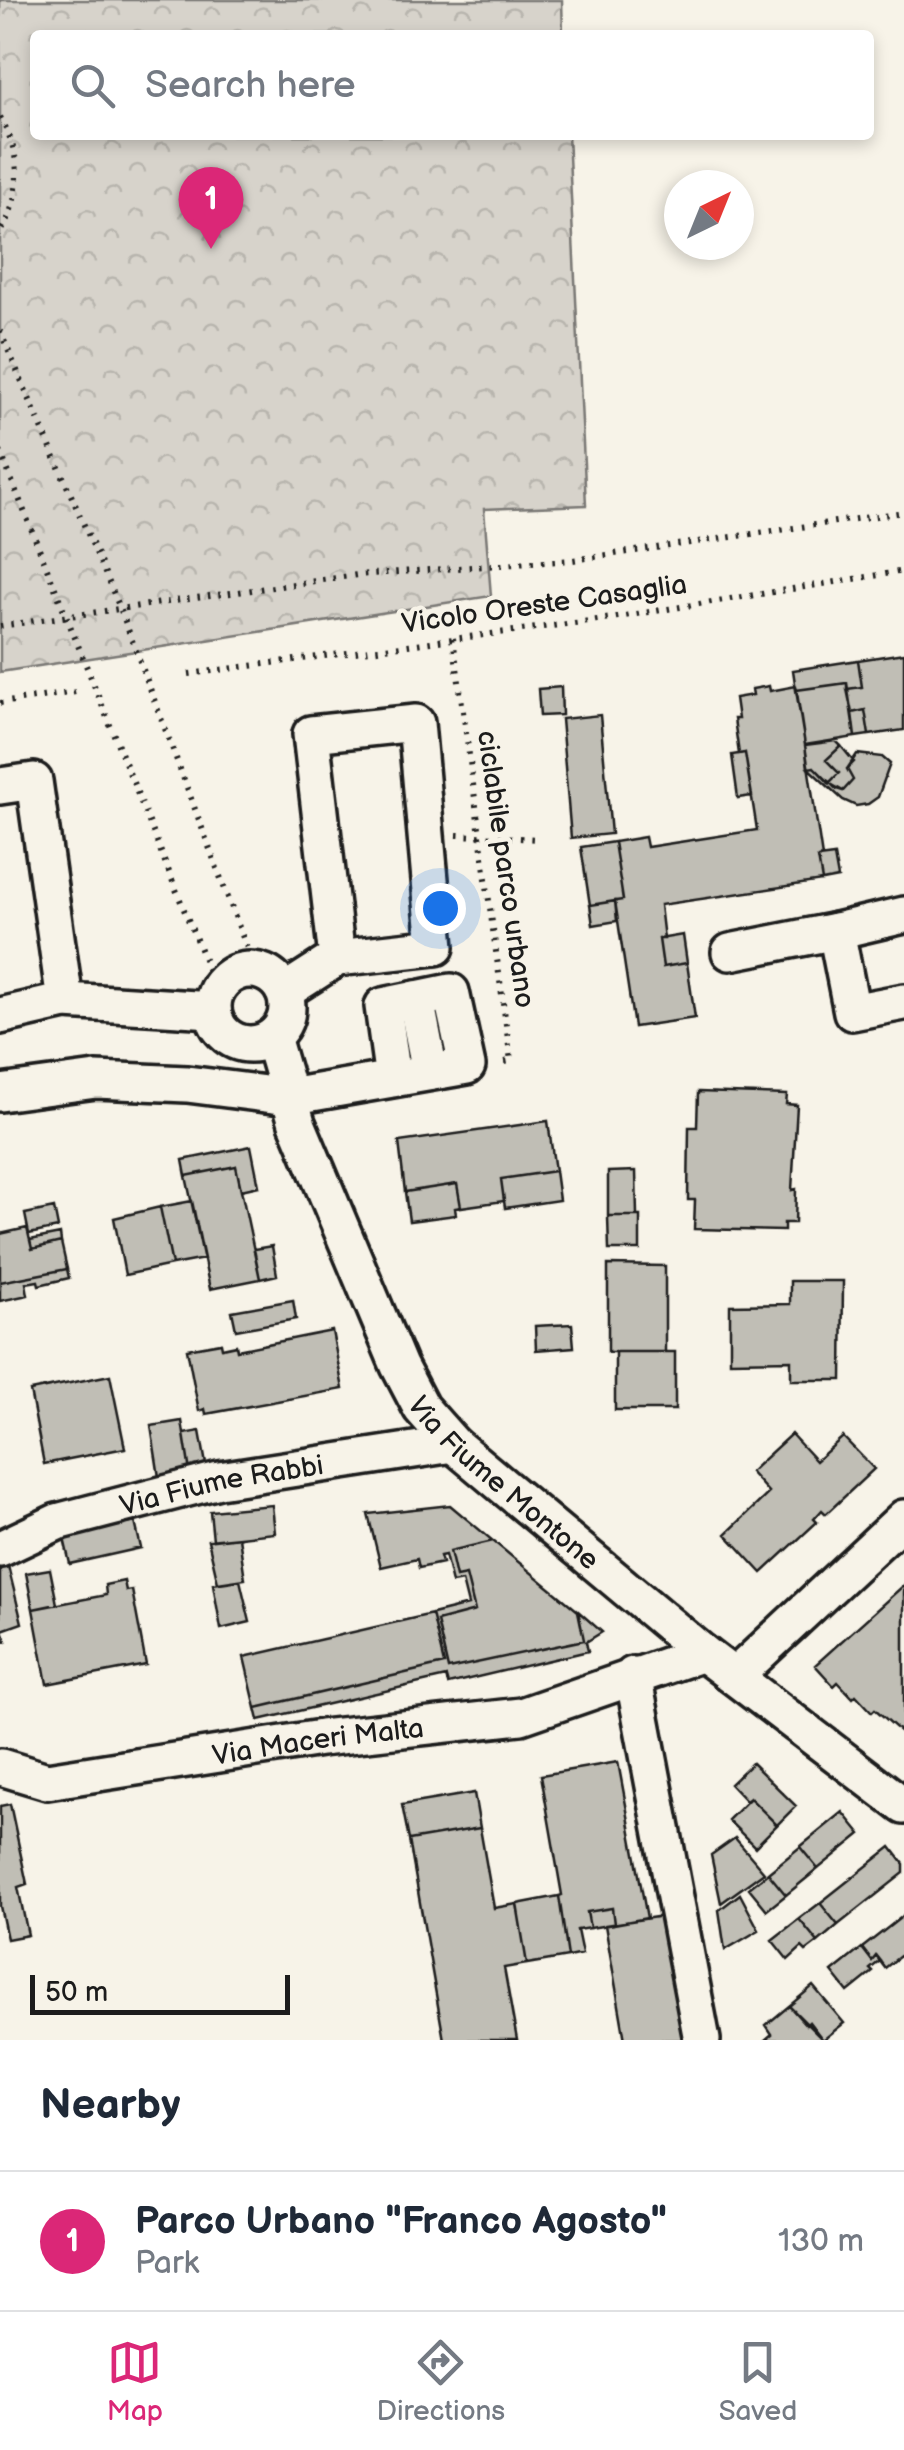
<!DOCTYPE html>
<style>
:root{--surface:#fff;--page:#f2f2f3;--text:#1f2937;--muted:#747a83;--line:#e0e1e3;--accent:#db2777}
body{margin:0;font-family:"Balsamiq Sans",sans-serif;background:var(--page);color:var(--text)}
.compass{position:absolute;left:664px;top:170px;width:90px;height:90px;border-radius:50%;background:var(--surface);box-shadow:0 5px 15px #0003;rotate:43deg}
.scale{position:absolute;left:30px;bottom:25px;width:260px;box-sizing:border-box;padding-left:10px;border:5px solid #1c1c1c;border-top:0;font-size:28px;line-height:35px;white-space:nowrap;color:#1c1c1c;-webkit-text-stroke:8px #f7f3e8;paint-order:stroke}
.you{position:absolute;left:440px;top:908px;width:35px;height:35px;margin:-25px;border:8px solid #fff;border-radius:50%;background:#1a73e8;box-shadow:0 0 0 15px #1a73e833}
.badge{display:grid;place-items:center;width:65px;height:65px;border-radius:50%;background:var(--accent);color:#fff;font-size:32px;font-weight:700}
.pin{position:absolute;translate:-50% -82px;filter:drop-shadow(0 2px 5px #0008)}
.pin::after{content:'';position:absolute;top:52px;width:35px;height:30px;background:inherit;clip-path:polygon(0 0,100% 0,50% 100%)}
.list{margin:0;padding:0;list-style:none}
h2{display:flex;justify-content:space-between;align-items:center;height:130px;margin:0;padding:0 40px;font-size:42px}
h2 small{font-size:32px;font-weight:400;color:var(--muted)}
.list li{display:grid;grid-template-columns:65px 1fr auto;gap:30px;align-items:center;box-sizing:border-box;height:140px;padding:0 40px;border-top:2px solid var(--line)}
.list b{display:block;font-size:38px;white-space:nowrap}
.list p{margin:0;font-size:32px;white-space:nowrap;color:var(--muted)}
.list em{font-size:32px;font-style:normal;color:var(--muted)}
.icon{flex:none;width:55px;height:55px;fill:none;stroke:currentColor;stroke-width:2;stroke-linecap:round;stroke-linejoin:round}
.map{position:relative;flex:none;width:904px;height:2040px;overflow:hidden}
.search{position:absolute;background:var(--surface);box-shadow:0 5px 15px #0003;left:30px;right:30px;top:30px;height:110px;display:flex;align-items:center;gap:25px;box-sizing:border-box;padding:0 35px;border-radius:10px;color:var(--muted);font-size:38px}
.sheet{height:270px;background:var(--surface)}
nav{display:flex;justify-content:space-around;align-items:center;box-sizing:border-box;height:140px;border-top:2px solid var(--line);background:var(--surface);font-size:28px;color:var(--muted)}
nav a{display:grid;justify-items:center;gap:5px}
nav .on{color:var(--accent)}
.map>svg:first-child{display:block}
</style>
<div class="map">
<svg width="904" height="2040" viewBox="0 0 904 2040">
<defs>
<pattern id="forest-crowns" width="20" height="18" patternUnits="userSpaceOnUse" patternTransform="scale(2.5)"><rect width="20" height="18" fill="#d7d3cb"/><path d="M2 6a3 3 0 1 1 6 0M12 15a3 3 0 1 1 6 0" fill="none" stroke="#b8b5ae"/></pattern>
</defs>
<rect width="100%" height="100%" fill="#f7f3e8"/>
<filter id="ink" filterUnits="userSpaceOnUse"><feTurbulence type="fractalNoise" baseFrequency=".01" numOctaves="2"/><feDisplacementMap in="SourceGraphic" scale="20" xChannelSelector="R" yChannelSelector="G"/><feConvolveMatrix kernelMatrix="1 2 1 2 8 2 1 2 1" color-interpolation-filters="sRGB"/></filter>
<g filter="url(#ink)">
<path fill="url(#forest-crowns)" stroke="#7a7874" stroke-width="2.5" d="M0 0H562L563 35H35V135H568L586 505 484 509 491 596 0 672Z"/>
<path fill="#c0beb5" stroke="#1c1c1c" stroke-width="2.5" d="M904 653V730L869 735 865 710 852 713 847 689 862 687 858 660Z
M858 660 862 687 847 689V683L796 690 793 670Z
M847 683 855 737 805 745 796 690Z
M769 686 770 691 796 686 822 857 818 858 822 881 660 905 664 939H659L663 967 687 963 695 1018 634 1027 615 901 623 900 614 842 645 837 647 847 757 830 745 753 739 754 734 719H738L735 698 753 695 752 689Z
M561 687 562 715 540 716 538 689Z
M865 710 869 735 855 737 852 713Z
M600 715 611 834 571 838 561 719Z
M836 741 841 746 826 760 839 773 829 783 814 767 808 768 805 745Z
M841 746 854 762 847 769 853 780 843 791 829 783 839 773 826 760Z
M745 753 752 796 738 798 732 755Z
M857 754 882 757 890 764 878 797 868 804 856 806 843 800 808 768 814 767 836 789 843 791 853 780 847 769Z
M614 842 623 900 590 905 581 847Z
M834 856 838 878 822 881 818 858Z
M615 901 617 921 593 925 590 905Z
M683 935 687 963 663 967 659 939Z
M698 1092 787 1095 786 1104 797 1105 792 1190 796 1189 795 1223H784V1231L694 1229 695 1200H688L689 1127H697Z
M548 1121 555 1171 501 1179 504 1201 461 1207 457 1184 405 1192 399 1142Z
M251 1146 259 1186 241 1190 236 1166 186 1176 183 1160Z
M236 1166 260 1279 210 1289 186 1176Z
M555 1171 559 1200 505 1208 501 1179Z
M636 1171 637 1216H608V1172Z
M457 1184 461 1207 455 1208 456 1215 409 1221 405 1192Z
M192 1201 204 1259 172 1265 160 1207Z
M160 1207 172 1265 125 1275 114 1218Z
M54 1208 58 1228 29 1234 25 1214Z
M608 1216H640V1250H609Z
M27 1228 32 1249 61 1242 67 1269 0 1282V1234Z
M60 1234 61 1242 32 1249 30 1240Z
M272 1246 277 1275 260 1279 254 1249Z
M608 1265 665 1266V1352H608Z
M67 1269 69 1278 39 1285 38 1281 26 1283 28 1295 0 1301V1282Z
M790 1281H843L842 1380H791V1360L730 1361V1305L790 1304Z
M293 1300 296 1319 236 1330 232 1311Z
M572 1324 574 1347 536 1350 535 1326Z
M332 1331 343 1389 206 1414 205 1409 199 1411 187 1349 221 1343 222 1348 236 1345 237 1350Z
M615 1352H675V1410H615Z
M110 1375 125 1448 44 1464 30 1391Z
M182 1421 190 1472 159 1477 151 1426Z
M200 1431 207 1470 190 1472 184 1434Z
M791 1434 816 1461 843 1437 874 1469 826 1514 822 1510 814 1519 817 1522 762 1573 726 1534 769 1493 750 1472Z
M272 1505 275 1533 213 1540 210 1511Z
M450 1505 493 1541 450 1551 456 1577 466 1575 475 1611 437 1621 448 1669 584 1640 578 1611 602 1632 586 1642 588 1651 448 1684 446 1677 259 1720 256 1708 444 1664 432 1614 468 1605 462 1581 452 1583 445 1555 440 1556 442 1563 419 1568 417 1559 381 1567 368 1514Z
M135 1522 141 1548 70 1564 64 1538Z
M239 1537 245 1579 218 1583 208 1540Z
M493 1541 578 1611 584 1640 448 1669 437 1621 475 1611 466 1575 456 1577 450 1551Z
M8 1566 22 1623 2 1630 6 1641 0 1643V1569Z
M50 1569 57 1604 33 1609 26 1573Z
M240 1580 250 1622 221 1629 213 1584Z
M124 1581 126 1591 132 1590 146 1665 47 1684 33 1609 106 1595 105 1585Z
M904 1585V1735L875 1709 872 1712 856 1695 853 1698 838 1682 834 1686 815 1665Z
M432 1614 444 1664 256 1708 244 1657Z
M618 1762 647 1918 614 1924 612 1908 587 1912 590 1928 577 1930 582 1954 568 1957 559 1896 562 1895 541 1775Z
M752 1763 796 1806 777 1825 750 1798 746 1801 730 1784Z
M474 1793 480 1828 409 1840 402 1805Z
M750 1798 777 1825 755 1847 728 1820Z
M10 1804 27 1884 18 1887 28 1935 7 1939 0 1906V1806Z
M843 1812 861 1834 818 1869 800 1847Z
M480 1828 494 1908 517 1904 527 1964 504 1968 517 2040H444L409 1840Z
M735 1838 764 1872 721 1903 711 1855Z
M800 1847 818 1869 786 1895 768 1873Z
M891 1847 904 1864V1873L838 1925 820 1903Z
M768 1873 786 1895 767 1910 749 1888Z
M740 1894 759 1930 725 1950 719 1910Z
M559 1896 568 1957 527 1964 517 1904Z
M820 1903 838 1925 818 1942 799 1919Z
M612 1908 614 1924 590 1928 587 1912Z
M904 1915V1953L885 1968 876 1956 872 1961 862 1948Z
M663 1916 694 2040H625L605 1925Z
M799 1919 818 1942 806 1951 802 1947 788 1960 772 1940Z
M862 1948 872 1961 876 1956 880 1961 870 1969 873 1972 848 1992 832 1972Z
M813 1986 844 2023 823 2040 789 2006Z
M789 2006 806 2025 809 2022 823 2040H765L772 2034 766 2025Z"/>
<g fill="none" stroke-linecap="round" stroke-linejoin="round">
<g stroke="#1c1c1c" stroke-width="42">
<g id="minor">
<path d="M0 786 34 781 65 1001"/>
<path d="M836 931 904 915"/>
<path d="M730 952 836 931 852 1012 904 1002"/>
<circle cx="250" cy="1007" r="37"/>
<path d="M284 992 337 958 436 947 416 723 311 734 337 958"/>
<path d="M416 999 430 1072"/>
<path d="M0 1016 65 1001 213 1010"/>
<path id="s1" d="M272 1037 297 1123 399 1366 421 1408 453 1444 703 1653 904 1806"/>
<path d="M0 1093 96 1080 187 1084 289 1097 467 1066 451 992 383 1006 393 1079"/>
<path id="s2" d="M0 1549 57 1522 219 1480 453 1444"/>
<path d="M633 1675 702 2040"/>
<path d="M735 1676 904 1518"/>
<path id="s3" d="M1 1767 47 1781 321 1738 521 1716 703 1653"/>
</g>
</g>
<path stroke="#1c1c1c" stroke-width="6" stroke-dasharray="2.5 8" stroke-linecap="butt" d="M0 117C22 154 23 196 0 232
M0 331 120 608 255 970
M0 451 212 979
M0 626 357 575 573 560 904 512
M453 638 511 1061 499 1063
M189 674 612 618 904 571
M0 703 76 692
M457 835 540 839"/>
<use href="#minor" stroke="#f7f3e8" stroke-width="35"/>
</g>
</g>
<g text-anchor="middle" stroke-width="9" stroke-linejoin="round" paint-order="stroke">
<g font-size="28" fill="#1c1c1c" stroke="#f7f3e8">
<text transform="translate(544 603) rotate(-8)" y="10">Vicolo Oreste Casaglia</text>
<text transform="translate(507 869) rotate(82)" y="10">ciclabile parco urbano</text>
<text dy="10" stroke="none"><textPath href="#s1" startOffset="512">Via Fiume Montone</textPath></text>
<text dy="10" stroke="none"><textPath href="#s2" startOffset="232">Via Fiume Rabbi</textPath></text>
<text dy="10" stroke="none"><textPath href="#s3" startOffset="322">Via Maceri Malta</textPath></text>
</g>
</g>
</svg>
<svg class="compass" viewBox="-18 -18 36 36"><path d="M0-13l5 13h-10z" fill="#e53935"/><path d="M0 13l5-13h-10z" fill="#747a83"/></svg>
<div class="scale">50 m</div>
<div class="you"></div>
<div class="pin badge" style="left:211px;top:249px">1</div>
<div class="search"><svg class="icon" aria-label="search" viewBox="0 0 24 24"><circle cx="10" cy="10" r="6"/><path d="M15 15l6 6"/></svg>Search here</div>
</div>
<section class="sheet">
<h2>Nearby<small></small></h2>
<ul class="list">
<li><span class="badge">1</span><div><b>Parco Urbano &quot;Franco Agosto&quot;</b><p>Park</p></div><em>130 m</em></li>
</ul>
</section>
<nav>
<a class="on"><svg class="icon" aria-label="map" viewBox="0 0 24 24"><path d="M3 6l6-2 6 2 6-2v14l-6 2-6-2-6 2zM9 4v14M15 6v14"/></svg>Map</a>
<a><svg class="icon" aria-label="directions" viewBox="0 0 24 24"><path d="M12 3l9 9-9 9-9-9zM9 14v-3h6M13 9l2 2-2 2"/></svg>Directions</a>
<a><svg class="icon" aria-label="saved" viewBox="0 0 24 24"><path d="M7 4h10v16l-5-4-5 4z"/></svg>Saved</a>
</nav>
